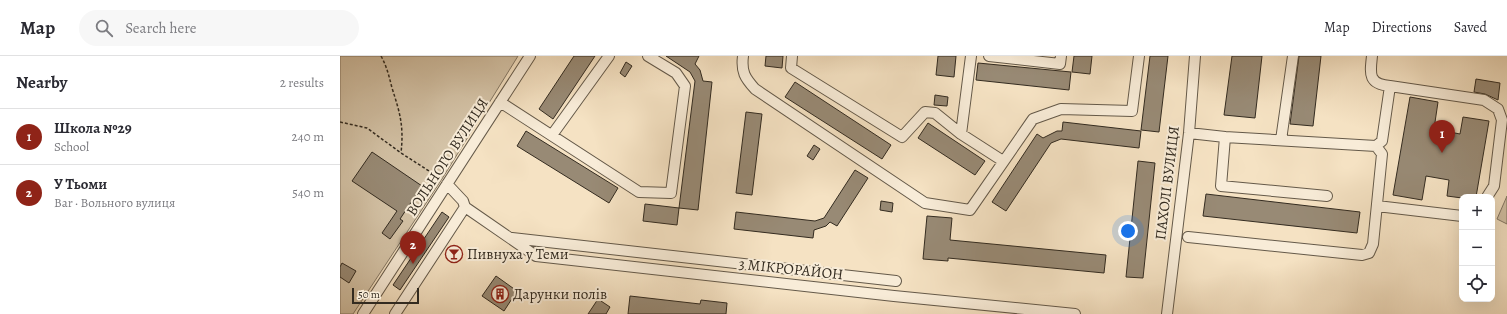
<!DOCTYPE html>
<meta charset="utf-8">
<style>
:root{--surface:#fff;--page:#f7f7f7;--text:#2b2b33;--muted:#7c7c81;--line:#e1e1e2;--accent:#8f2418}
body{margin:0;font-family:Alegreya,serif;background:var(--page);color:var(--text)}
.controls{position:absolute;right:12px;bottom:12px;display:grid;overflow:hidden;border-radius:8px;box-shadow:0 4px 16px #0002}
.controls button{width:36px;height:36px;display:grid;place-items:center;padding:0;border:0;border-bottom:1px solid var(--line);background:var(--surface);color:var(--text);font:20px sans-serif}
.scale{position:absolute;left:12px;bottom:10px;width:67px;box-sizing:border-box;padding-left:4px;border:2px solid #332b20;border-top:0;font-size:11px;line-height:14px;white-space:nowrap;color:#332b20;-webkit-text-stroke:3px #f8ecd8;paint-order:stroke}
.you{position:absolute;left:788px;top:175px;width:14px;height:14px;margin:-10px;border:3px solid #fff;border-radius:50%;background:#1a73e8;box-shadow:0 0 0 6px #1a73e833}
.badge{display:grid;place-items:center;width:26px;height:26px;border-radius:50%;background:var(--accent);color:#fff;font-size:13px;font-weight:700}
.pin{position:absolute;translate:-50% -33px;filter:drop-shadow(0 1px 2px #0008)}
.pin::after{content:'';position:absolute;top:21px;width:14px;height:12px;background:inherit;clip-path:polygon(0 0,100% 0,50% 100%)}
.list{margin:0;padding:0;list-style:none}
h2{display:flex;justify-content:space-between;align-items:center;height:52px;margin:0;padding:0 16px;font-size:17px}
h2 small{font-size:13px;font-weight:400;color:var(--muted)}
.list li{display:grid;grid-template-columns:26px 1fr auto;gap:12px;align-items:center;box-sizing:border-box;height:56px;padding:0 16px;border-top:1px solid var(--line)}
.list b{display:block;font-size:15px;white-space:nowrap}
.list p{margin:0;font-size:13px;white-space:nowrap;color:var(--muted)}
.list em{font-size:13px;font-style:normal;color:var(--muted)}
.icon{flex:none;width:22px;height:22px;fill:none;stroke:currentColor;stroke-width:2;stroke-linecap:round;stroke-linejoin:round}
.map{position:relative;flex:none;width:1167px;height:258px;overflow:hidden}
header{display:flex;align-items:center;gap:24px;box-sizing:border-box;height:56px;padding:0 20px;background:var(--surface);border-bottom:1px solid var(--line)}
header strong{font-size:19px}
nav{display:flex;gap:22px;margin-inline-start:auto;font-size:14px}
.search{width:280px;height:36px;background:var(--page);display:flex;align-items:center;gap:10px;box-sizing:border-box;padding:0 14px;border-radius:22px;color:var(--muted);font-size:15px}
main{display:flex}
aside{flex:1;background:var(--surface)}
.map>svg:first-child{display:block}
</style>
<header>
<strong>Map</strong>
<div class="search"><svg class="icon" aria-label="search" viewBox="0 0 24 24"><circle cx="10" cy="10" r="6"/><path d="M15 15l6 6"/></svg>Search here</div>
<nav><a>Map</a><a>Directions</a><a>Saved</a></nav>
</header>
<main>
<aside>
<h2>Nearby<small>2 results</small></h2>
<ul class="list">
<li><span class="badge">1</span><div><b>Школа №29</b><p>School</p></div><em>240 m</em></li>
<li><span class="badge">2</span><div><b>У Тьоми</b><p>Bar · Вольного вулиця</p></div><em>540 m</em></li>
</ul>
</aside>
<div class="map">
<svg width="1167" height="258" viewBox="0 0 1167 258">
<rect width="100%" height="100%" fill="#f5e2c3"/>
<filter id="stains"><feTurbulence type="fractalNoise" baseFrequency=".005" numOctaves="4"/><feColorMatrix values="0 0 0 0 .2 0 0 0 0 .09 0 0 0 0 .02 0 0 0 .5 -.17"/></filter>
<radialGradient id="worn" r=".72"><stop offset=".6" stop-color="#630" stop-opacity="0"/><stop offset="1" stop-color="#630" stop-opacity=".3"/></radialGradient>
<path fill="#d4c3a7" stroke="#847764" d="M0 0H178L102 123 13 258H0Z
M1167 140V168L1157 163Z"/>
<path fill="#988a75" stroke="#332b20" d="M234 0H255L213 63 199 53Z
M326 0H359L355 8 360 14 363 25 372 26 358 154 339 152 355 25 350 16Z
M426 0H443L442 12 425 10Z
M598 0H616L614 21 596 19Z
M734 0H752L750 18 732 16Z
M810 0H828L819 76 801 74Z
M892 0H922L915 62 884 59Z
M959 0H981L973 70 950 68Z
M286 6 292 10 285 21 280 17Z
M638 7 731 16 729 34 636 24Z
M1136 23 1160 27 1158 44 1145 38 1134 36Z
M455 26 551 89 542 103 445 41Z
M595 39 608 41 607 50 594 49Z
M1070 41 1098 46 1094 73 1120 78 1123 61 1149 65 1136 141H1122V142L1107 140 1109 124 1086 120 1082 144 1053 139Z
M406 56 422 58 412 139 396 137Z
M723 66 801 75 799 92 721 83 711 87 666 155 652 146 697 78 703 82 717 75H722Z
M588 67 645 105 635 119 578 82Z
M186 75 278 132 269 147 177 90Z
M474 89 480 93 473 104 467 100Z
M32 96 82 130 60 163 63 165 50 183 42 177 57 155 12 125Z
M798 105 815 107 803 222 786 221Z
M515 114 528 122 497 170 490 166 486 170 474 174 473 182 394 173 396 156 475 165 484 162Z
M866 138 1020 156 1017 177 863 160Z
M541 145 553 147 552 156 540 154Z
M305 148 339 152 337 169 303 165Z
M102 156 109 161 60 234 53 229Z
M587 160 612 162 610 184 766 199 764 217 608 202V205L583 203Z
M2 207 16 215 9 227 0 221V211Z
M156 220 177 235 164 255 142 240Z
M290 240 360 248 361 244 387 247 386 258H288Z
M258 243 270 251 266 258H248Z"/>
<g fill="none" stroke-linecap="round" stroke-linejoin="round">
<g stroke="#645949" stroke-width="12">
<path id="minor" d="M403 0C401 16 405 22 415 33L585 147 630 154 693 63 721 53 792 55 799 0
M452 0 451 12 562 81 585 56 595 57 621 78 663 105
M649 0 720 8 721 0
M1050 30 1144 44 1158 53 1162 64 1154 130 1147 141
M160 46 299 136 331 137 345 30 336 17 308 0
M849 77 885 81 881 130 987 140
M621 78 631 0
M212 79 269 0
M885 81 1036 90 1042 85 1050 30C1028 28 1030 18 1032 0
M941 84 953 0
M107 128 123 145 125 151 196 200 554 240 735 258
M1037 150 1122 160
M848 181 1022 199 1029 197 1033 188 1042 98 1036 90
M172 182 556 225
M23 258 190 0
M55 258 125 151
M827 258 849 77 855 0"/>
</g>
<path stroke="#332b20" stroke-width="1.5" stroke-dasharray="3 2" stroke-linecap="butt" d="M41 0C47 11 49 20 52 32 60 57 64 70 61 97
M0 66 27 72 61 97 100 122"/>
<use href="#minor" stroke="#f8ecd8" stroke-width="10"/>
</g>
<defs>
<g id="bar-ring" transform="scale(0.9)"><circle r="9.5" fill="#f8ecd8" stroke="#8f2418" stroke-width="1.5"/><path d="M-6-5H6L.8 .8V4.5H3.5V6h-7V4.5H-.8V.8Z" fill="#8f2418"/></g>
<g id="building-ring" transform="scale(0.9)"><circle r="9.5" fill="#f8ecd8" stroke="#8f2418" stroke-width="1.5"/><path d="M-4-6H4V6H1V3H-1V6H-4ZM-2.5-4.3h1.7v1.8h-1.7ZM.8-4.3h1.7v1.8H.8ZM-2.5-1h1.7V.8h-1.7ZM.8-1h1.7V.8H.8Z" fill="#8f2418"/></g>
</defs>
<g fill-rule="evenodd">
<use href="#bar-ring" x="114" y="198"/>
<use href="#building-ring" x="160" y="238"/>
</g>
<g text-anchor="middle" stroke-width="4" stroke-linejoin="round" paint-order="stroke">
<g font-size="15" fill="#332b20" stroke="#f8ecd8">
<text transform="translate(107 101) rotate(-57)" y="5">ВОЛЬНОГО ВУЛИЦЯ</text>
<text transform="translate(827 127) rotate(-83)" y="5">ПАХОЛІ ВУЛИЦЯ</text>
<text transform="translate(451 213) rotate(6)" y="5">3 МІКРОРАЙОН</text>
</g>
<g font-size="15" fill="#332b20" stroke="#f8ecd8" text-anchor="start">
<text x="127" y="203">Пивнуха у Теми</text>
<text x="173" y="243">Дарунки полів</text>
</g>
</g>
<rect width="100%" height="100%" filter="url(#stains)"/>
<rect width="100%" height="100%" fill="url(#worn)"/>
</svg>
<div class="controls">
<button>+</button>
<button>−</button>
<button><svg class="icon" aria-label="locate" viewBox="0 0 24 24"><circle cx="12" cy="12" r="6"/><path d="M12 2v4M12 18v4M2 12h4M18 12h4"/></svg></button>
</div>
<div class="scale">50 m</div>
<div class="you"></div>
<div class="pin badge" style="left:1102px;top:97px">1</div>
<div class="pin badge" style="left:73px;top:208px">2</div>
</div>
</main>
